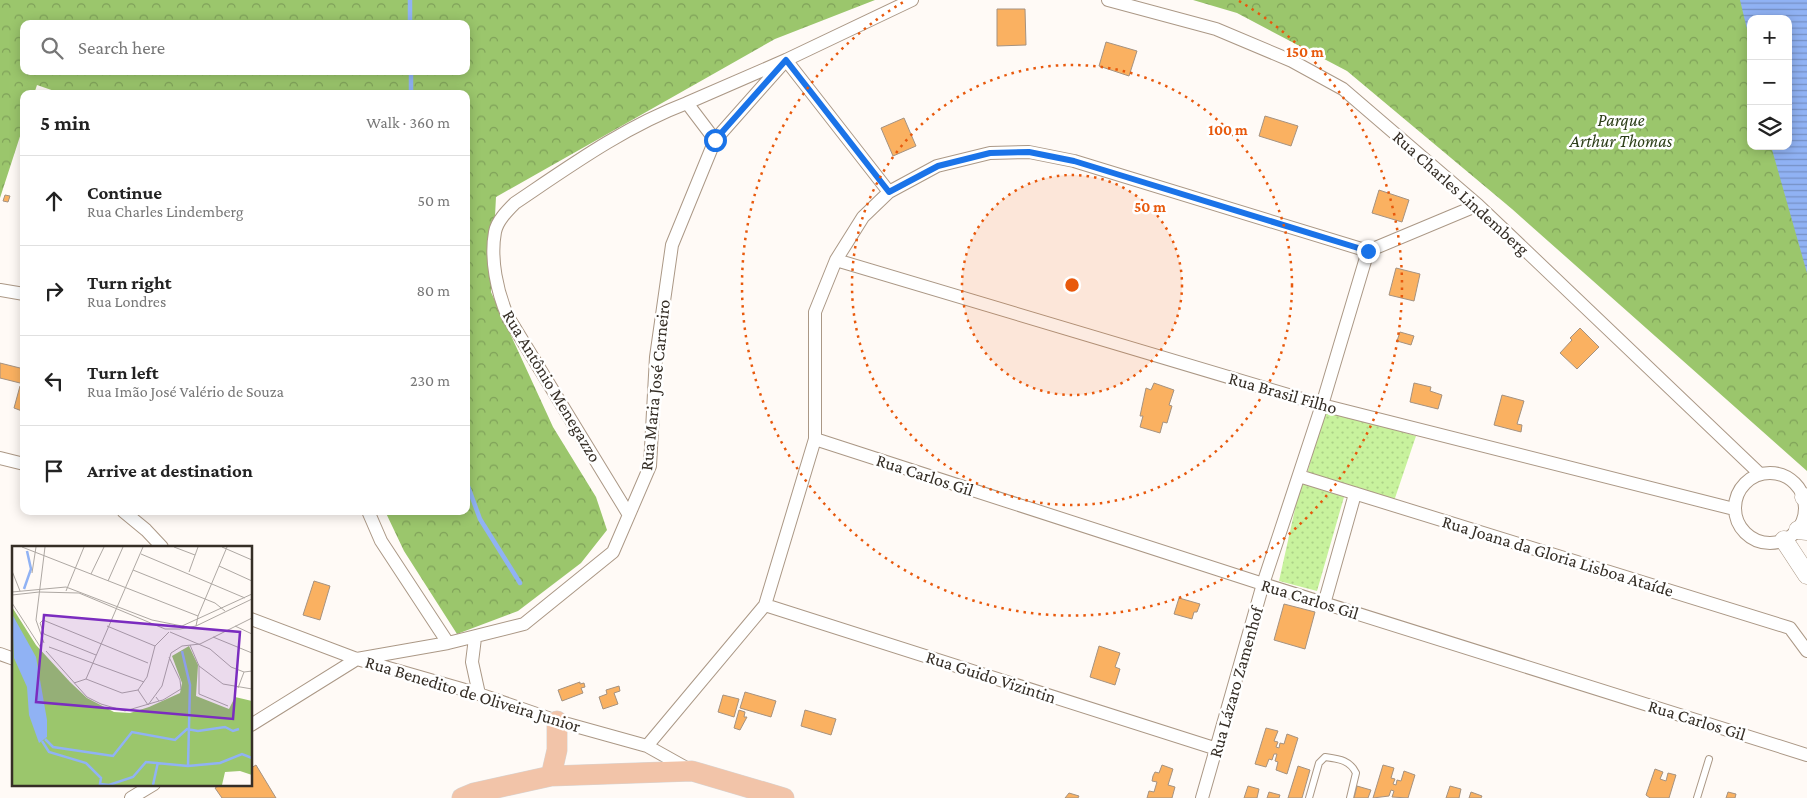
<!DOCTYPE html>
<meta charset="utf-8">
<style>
:root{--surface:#fff;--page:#f2f2f2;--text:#222;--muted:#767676;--line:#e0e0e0}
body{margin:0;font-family:"Crimson Pro",serif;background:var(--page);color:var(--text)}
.controls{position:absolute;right:15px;top:15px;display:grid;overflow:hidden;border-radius:10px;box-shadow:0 2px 12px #0003}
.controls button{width:45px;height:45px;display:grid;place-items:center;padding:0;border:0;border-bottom:1px solid var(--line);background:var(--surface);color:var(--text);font:25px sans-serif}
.stop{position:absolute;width:15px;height:15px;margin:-11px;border:4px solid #1a73e8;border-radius:50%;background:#fff}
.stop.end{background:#1a73e8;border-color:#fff;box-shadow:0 1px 5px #0008}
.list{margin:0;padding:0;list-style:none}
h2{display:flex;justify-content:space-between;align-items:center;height:65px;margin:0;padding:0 20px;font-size:21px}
h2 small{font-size:16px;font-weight:400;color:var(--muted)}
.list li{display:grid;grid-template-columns:32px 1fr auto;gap:15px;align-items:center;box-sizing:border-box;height:90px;padding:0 20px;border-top:1px solid var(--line)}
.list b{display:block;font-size:19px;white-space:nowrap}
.list p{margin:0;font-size:16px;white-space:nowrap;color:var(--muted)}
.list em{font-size:16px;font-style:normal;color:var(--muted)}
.icon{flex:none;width:28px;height:28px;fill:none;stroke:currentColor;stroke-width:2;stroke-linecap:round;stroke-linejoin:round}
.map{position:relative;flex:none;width:1807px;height:798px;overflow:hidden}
.search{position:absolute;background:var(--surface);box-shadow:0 2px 12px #0003;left:20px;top:20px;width:450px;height:55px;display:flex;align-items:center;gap:12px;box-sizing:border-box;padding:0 18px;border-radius:10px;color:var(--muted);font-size:19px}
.panel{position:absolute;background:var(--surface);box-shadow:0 2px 12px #0003;left:20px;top:90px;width:450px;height:425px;border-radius:10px}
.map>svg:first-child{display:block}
</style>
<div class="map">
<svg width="1807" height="798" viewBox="0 0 1807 798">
<defs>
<pattern id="forest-crowns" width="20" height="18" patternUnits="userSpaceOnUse" patternTransform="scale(1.25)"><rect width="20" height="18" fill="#9bc66c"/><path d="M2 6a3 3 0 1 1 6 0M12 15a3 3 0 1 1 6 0" fill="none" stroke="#7fa159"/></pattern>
<pattern id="park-dots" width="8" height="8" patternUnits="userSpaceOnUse" patternTransform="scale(1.25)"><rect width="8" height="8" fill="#c8f29d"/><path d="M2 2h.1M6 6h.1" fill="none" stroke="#acd087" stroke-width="1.8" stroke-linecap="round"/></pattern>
<pattern id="water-rules" width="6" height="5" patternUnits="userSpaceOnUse" patternTransform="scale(1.25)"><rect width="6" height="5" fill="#90b2f4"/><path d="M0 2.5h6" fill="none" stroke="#7691c5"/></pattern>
</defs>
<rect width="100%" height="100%" fill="#fffaf6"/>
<path fill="url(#forest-crowns)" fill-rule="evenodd" d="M0 0H875L775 39 496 197 491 292 553 427 596 497 607 530 581 563 518 611 457 634 404 551 385 511H466V94H63L37 85 34 94H24V124L0 198ZM24 24H466V71H24Z
M1193 0H1807V471L1512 209 1347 71 1237 13ZM1751 19H1788V146H1751Z"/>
<path fill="url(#park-dots)" d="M1325 409 1416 436 1394 501 1307 474Z
M1301 482 1344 497 1317 591 1279 581Z"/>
<path fill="url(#water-rules)" d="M1740 0H1807V273L1771 146H1788V19H1751V46Z"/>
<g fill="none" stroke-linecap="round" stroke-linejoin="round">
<path stroke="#90b2f4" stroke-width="4.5" d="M410 0V24
M411 71V94
M466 481 480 519 520 583"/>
</g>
<path fill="#fab161" stroke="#a59280" d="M997 9H1025L1026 45 997 46Z
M1106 42 1137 51 1129 76 1099 66Z
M1265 116 1298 126 1291 146 1259 136Z
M904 118 916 146 893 156 881 128Z
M1379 190 1409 200 1402 222 1372 213Z
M5 195 10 196 8 202 3 201Z
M1396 268 1420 274 1414 301 1389 295Z
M1580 328 1599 347 1577 369 1560 353 1572 340 1570 338Z
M1400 332 1414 336 1411 345 1397 341Z
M0 363 24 369V384L0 378Z
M1154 383 1174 390 1169 405 1172 406 1167 423 1163 422 1160 433 1140 427 1143 416H1140L1146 388 1151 390Z
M1414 383 1431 387 1430 391 1442 395 1438 409 1410 402Z
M20 386 24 387 22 411 14 408Z
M1502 395 1524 401 1517 424 1522 425 1521 432 1494 425Z
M314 581 330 586 320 620 303 615Z
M1179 598 1200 604 1197 612H1194L1192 619 1174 614Z
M1284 604 1315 612 1305 649 1274 640Z
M1099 646 1120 653 1115 667 1120 669 1115 685 1090 677Z
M580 682V684L584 683 585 687 581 688 583 693 562 701 558 690Z
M619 686 620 691 614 693 618 704 603 709 599 697 607 694 606 690Z
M745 692 776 701 771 717 740 708Z
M723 695 739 699 734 717 718 712Z
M739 710 745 712 744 717H747L740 730 734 728Z
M805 710 836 719 831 735 801 726Z
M1266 728 1278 731 1274 741 1278 742 1276 747 1279 748 1280 743 1284 744 1287 734 1298 738 1287 774 1276 770 1278 762 1275 761 1277 754H1274L1272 760 1269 759 1266 767 1255 764Z
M256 765 276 798H222L215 788 222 784H251V768Z
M1162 765 1173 769 1168 785 1175 787 1172 798H1147L1149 791 1154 792 1157 782 1152 781 1153 776 1155 772 1159 773Z
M1383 765 1394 768 1391 778 1395 779 1393 784 1396 785 1397 780 1401 781 1404 771 1415 775 1408 798 1392 797 1394 791 1391 790 1389 796 1373 798Z
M1298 766 1310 770 1302 798H1288Z
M1655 769 1663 772 1660 779 1666 781 1668 773 1676 775 1669 798H1650L1646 795Z
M1248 786 1259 789 1257 798H1244Z
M1357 786 1371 790 1368 798H1354Z
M1450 786 1461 789 1459 798H1446Z
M1269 792 1280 795 1279 798H1267Z
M1471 792 1482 796 1481 798H1469Z
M1728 792 1736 794 1735 798H1726Z
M1069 793 1079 796 1078 798H1065Z"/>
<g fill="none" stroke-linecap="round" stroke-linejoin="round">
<g stroke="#ab9886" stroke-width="8">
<path id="lane" d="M1309 798 1319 763 1325 757C1339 759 1350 760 1356 773L1350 798
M1697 798 1709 759"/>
</g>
<g stroke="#ab9886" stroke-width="14">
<path id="street" d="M1108 0 1216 29 1292 61 1343 89 1478 205 1760 474
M786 60 889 192
M687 103 786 60 912 0
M836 260 1322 405 1734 509
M0 290 24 294
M815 439 1263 584 1807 755
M0 458 24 464
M1735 508a35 35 0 1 1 70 0a35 35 0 1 1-70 0Z
M1299 476 1790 628 1807 651
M123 511 146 530 162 547
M368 511 381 541 448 643
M629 515 508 317C497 292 490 259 495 232 497 221 507 211 515 203 570 166 624 127 687 103L715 140
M1324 604 1355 494
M765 605 1217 749
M251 619 357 659 479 694 557 721 647 746 690 770
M475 638 472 662 479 694
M0 654 14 659
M251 725 357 659 448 643 524 624 613 552 650 466 656 357 672 245 715 140 786 60
M647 746 765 605 815 439V312L836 260 863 217 889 192 937 166 990 153 1029 152 1074 161 1368 251 1478 205
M131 798 154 784
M1202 798 1263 584 1322 405 1368 251"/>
</g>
<g stroke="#ab9886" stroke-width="19">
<path id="secondary" d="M1804 497 1807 499
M1798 530 1807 531
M1784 540 1807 575"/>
</g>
<g stroke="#d7d5d4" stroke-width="21">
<path id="primary" d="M551 776 557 750V721
M462 798 474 793 551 776 692 771 784 798"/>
</g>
<use href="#lane" stroke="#fff" stroke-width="6"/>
<use href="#street" stroke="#fff" stroke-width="12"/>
<use href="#secondary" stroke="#fff" stroke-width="18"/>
<use href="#primary" stroke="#f2c4a9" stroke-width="20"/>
</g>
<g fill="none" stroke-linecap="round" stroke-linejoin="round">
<path stroke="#1a73e8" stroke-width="6" d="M715 140 786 60 889 192 938 166 990 153 1029 152 1074 161 1368 251"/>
</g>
<circle cx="1072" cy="285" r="110" fill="#e8590c" fill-opacity=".12"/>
<g fill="none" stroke="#e8590c" stroke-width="2.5" stroke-dasharray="2.5 5">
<circle cx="1072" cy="285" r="110"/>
<circle cx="1072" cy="285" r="220"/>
<path d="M1239 1A330 330 0 1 1 905 1"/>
</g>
<g text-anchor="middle" stroke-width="5" stroke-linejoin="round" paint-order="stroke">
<g font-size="18" font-style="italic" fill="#2d3f19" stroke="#fff">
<text x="1621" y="126">Parque<tspan x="1621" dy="21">Arthur Thomas</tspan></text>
</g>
<g font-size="18" fill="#352e26" stroke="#fff">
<text transform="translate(1461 193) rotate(42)" y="6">Rua Charles Lindemberg</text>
<text transform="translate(655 385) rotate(-84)" y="6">Rua Maria José Carneiro</text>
<text transform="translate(552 386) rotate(59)" y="6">Rua Antônio Menegazzo</text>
<text transform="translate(1283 393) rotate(16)" y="6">Rua Brasil Filho</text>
<text transform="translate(925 475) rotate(18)" y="6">Rua Carlos Gil</text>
<text transform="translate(1558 556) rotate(17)" y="6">Rua Joana da Gloria Lisboa Ataíde</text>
<text transform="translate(1310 599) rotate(17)" y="6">Rua Carlos Gil</text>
<text transform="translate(991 677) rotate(18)" y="6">Rua Guido Vizintin</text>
<text transform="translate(1236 682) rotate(-74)" y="6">Rua Lázaro Zamenhof</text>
<text transform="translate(473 694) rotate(17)" y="6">Rua Benedito de Oliveira Junior</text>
<text transform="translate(1697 720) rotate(17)" y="6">Rua Carlos Gil</text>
</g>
</g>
<g transform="translate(12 546)">
<rect width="240" height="240" fill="#fffaf6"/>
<path d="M0 61 24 99 58 136 75 152 102 166 118 167 137 161 168 147 170 137 160 110 177 100 186 119 184 150 217 163 223 151 240 155V229L228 225 213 226 210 239H0Z" fill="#9bc66c"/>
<path d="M0 68 24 111 35 174V191L27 197 17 169 15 141 2 112Z" fill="#90b2f4"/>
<path fill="none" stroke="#90b2f4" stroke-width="2.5" d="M12 43 19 23 15 5M170 105 178 139 176 220M33 193 41 201 101 210 120 186 163 194 175 183 186 185 213 181 221 185 227 183M30 195 37 206 74 217 89 232 88 238 97 239 121 231 134 216 176 220 208 217 230 208 240 212M141 239 146 216"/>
<path fill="none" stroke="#aea8a3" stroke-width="1" d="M10 1 186 70 184 80M162 1 183 9M210 1 240 14M129 8 233 52M207 20 240 35M121 24 203 57 213 65M0 25 8 45M177 26 186 1M20 27 24 1M79 28 92 1M96 35 111 1M54 45 72 1M0 46 54 41 140 74 170 80 240 48M0 49 27 46 67 47 153 83H168L184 80 240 53M0 57 29 102M186 70 215 1M95 80 143 100M223 80 240 88M158 86 198 103 219 121 232 126 240 125M201 91 240 107M32 97 24 74 33 1M178 99 187 120V148L216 160M37 101 132 136M34 105 75 151 89 158 113 165 147 155M84 109 32 88 28 77 31 74 136 117M187 120 211 138 240 143M74 133 131 1M62 137 74 133 110 147 126 144 135 131 143 100 157 86M226 142 232 126M126 144 136 159M144 151 147 155 151 154 169 143 168 134 157 111M136 159 150 140 159 107 170 100 188 98 240 72"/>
<path fill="#7b2cbf" fill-opacity="0.15" stroke="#7b2cbf" stroke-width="2.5" d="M32 69 228 86 221 173 24 156Z"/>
<rect width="240" height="240" fill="none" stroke="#352e26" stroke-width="2.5"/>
</g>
<circle cx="1072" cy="285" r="8" fill="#e8590c" stroke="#fff" stroke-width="2.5"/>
<g font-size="15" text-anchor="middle" font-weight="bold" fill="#e8590c" stroke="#fff" stroke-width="5" stroke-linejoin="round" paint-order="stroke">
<text x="1305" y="57">150 m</text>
<text x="1228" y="135">100 m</text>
<text x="1150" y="212">50 m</text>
</g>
</svg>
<div class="controls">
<button>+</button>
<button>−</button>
<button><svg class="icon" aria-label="layers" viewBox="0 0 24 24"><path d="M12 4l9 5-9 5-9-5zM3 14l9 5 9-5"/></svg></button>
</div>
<div class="stop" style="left:715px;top:140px"></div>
<div class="stop end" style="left:1368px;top:251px"></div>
<div class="search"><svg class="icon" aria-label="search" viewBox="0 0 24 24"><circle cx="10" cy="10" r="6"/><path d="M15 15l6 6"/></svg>Search here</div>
<section class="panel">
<h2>5 min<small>Walk · 360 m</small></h2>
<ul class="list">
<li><svg class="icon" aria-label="ahead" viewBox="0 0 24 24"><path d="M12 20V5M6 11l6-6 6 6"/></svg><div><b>Continue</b><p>Rua Charles Lindemberg</p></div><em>50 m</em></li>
<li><svg class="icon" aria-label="right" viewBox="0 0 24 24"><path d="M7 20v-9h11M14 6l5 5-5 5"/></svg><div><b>Turn right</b><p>Rua Londres</p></div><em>80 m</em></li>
<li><svg class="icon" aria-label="left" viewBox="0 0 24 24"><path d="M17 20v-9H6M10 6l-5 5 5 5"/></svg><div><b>Turn left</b><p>Rua Imão José Valério de Souza</p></div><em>230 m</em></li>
<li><svg class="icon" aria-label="arrive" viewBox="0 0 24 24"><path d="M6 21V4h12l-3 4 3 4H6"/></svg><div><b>Arrive at destination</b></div></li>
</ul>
</section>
</div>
